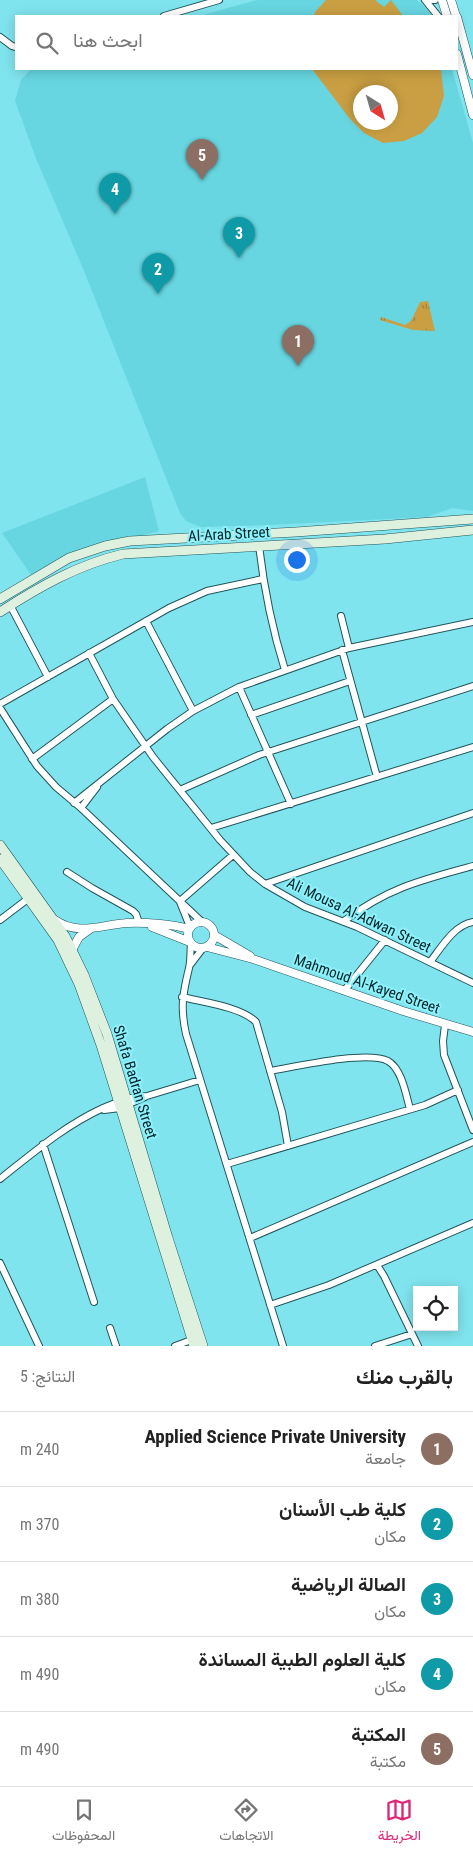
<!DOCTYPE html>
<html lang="ar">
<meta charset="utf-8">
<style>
:root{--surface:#fff;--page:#f2f2f2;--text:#222;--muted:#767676;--line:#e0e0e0;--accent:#db2777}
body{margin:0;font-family:"Roboto Condensed",Vazirmatn,sans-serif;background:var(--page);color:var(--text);direction:rtl}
.controls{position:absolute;right:15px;bottom:15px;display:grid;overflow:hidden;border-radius:0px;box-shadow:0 2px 12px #0003}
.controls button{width:45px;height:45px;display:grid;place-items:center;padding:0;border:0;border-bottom:1px solid var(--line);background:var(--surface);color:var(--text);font:25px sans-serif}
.compass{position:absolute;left:353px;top:85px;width:45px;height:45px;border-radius:50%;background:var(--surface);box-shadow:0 2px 12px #0003;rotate:143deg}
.you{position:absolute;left:296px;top:559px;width:18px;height:18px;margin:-12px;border:4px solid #fff;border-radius:50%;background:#1a73e8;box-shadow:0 0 0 8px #1a73e833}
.badge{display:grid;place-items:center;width:32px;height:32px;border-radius:50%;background:var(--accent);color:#fff;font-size:16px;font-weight:700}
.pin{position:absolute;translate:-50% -41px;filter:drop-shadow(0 1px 2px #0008)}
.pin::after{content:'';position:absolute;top:26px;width:18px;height:15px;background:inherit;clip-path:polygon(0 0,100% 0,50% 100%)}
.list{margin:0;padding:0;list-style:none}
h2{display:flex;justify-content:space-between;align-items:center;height:65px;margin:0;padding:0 20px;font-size:21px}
h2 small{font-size:16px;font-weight:400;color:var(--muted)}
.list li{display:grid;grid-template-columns:32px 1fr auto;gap:15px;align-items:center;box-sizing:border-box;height:75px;padding:0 20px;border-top:1px solid var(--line)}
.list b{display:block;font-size:19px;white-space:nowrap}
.list p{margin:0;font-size:16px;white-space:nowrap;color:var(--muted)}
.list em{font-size:16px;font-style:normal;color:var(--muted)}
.icon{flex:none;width:28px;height:28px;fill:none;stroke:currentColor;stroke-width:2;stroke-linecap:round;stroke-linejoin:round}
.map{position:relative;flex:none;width:473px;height:1346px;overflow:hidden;direction:ltr}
.search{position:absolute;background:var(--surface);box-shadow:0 2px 12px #0003;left:15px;right:15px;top:15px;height:55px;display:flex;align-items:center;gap:12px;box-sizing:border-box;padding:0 18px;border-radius:0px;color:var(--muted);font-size:19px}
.sheet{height:440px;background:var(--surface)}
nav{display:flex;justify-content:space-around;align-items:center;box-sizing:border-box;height:70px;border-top:1px solid var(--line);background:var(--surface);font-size:14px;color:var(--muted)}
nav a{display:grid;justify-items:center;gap:2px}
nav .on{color:var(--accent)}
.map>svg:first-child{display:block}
</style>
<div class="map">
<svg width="473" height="1346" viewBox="0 0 473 1346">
<defs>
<pattern id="park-tufts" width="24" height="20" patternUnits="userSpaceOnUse" patternTransform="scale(1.25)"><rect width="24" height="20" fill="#ca9f43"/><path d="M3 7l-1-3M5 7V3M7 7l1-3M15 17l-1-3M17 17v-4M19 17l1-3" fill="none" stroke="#a28138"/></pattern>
</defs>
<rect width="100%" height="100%" fill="#80e4ee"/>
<path fill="#67d6e0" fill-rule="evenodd" d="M257 0H417L427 9 432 16H199Z
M31 69H452L473 143V511L452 508 427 517 270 525 201 527 186 521 180 513 84 271 35 156 15 101 21 80ZM360 92H390V122H360Z
M145 477 159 531 72 555 31 575 2 533Z"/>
<path fill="url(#park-tufts)" d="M428 301 435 331 413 330 380 320 381 317 405 325 411 321 420 302Z"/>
<path fill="#ca9f43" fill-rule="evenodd" d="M326 0H375L384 7 391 0 403 16H314L315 12Z
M312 69H441L444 96 437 117 422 133 404 141 383 143 364 133 350 119ZM360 92H390V122H360Z"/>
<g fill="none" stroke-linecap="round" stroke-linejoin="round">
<g stroke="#20565b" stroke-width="8">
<path id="minor" d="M425 0 438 16
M425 0H435
M164 16 219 0
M0 37 12 46 16 47
M259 546C264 588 272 629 285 670
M10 605 48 677
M341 616 349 648
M146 621 193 711
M342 650 377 777
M89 653 113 699 153 757 220 840 250 872 265 884 305 907 357 927 473 983
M239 687 291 804
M0 704 169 608 207 591 263 579
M0 708 37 766 56 787 81 808 202 922
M251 715 350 681
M32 759 113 699
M180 790 259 755 473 686
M74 803 167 729 193 711 239 687 349 648 473 622
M81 808 97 787
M211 828 473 747
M67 872 92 888 133 911 136 914 139 923
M265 884 473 813
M180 901 233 855
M180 902 190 927
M0 920 29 898
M344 921C388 888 421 880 473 866
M191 944C190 952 191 960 189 968 183 993 180 1007 186 1034L283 1346
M430 962C441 948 454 925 473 922
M190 965 203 948
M344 991 385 940
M182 997C202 1002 242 1007 256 1022L282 1112 288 1146
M445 1025 443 1041 444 1055 473 1130
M270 1071C294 1067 367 1050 388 1061 402 1069 406 1095 410 1109
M104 1110 120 1108 147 1096 200 1080
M43 1144 94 1302
M227 1164 425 1105 458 1090
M0 1179C33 1153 64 1126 103 1108 117 1102 131 1096 147 1096
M250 1238 473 1142
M0 1263 39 1346
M377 1265 384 1276 418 1346
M270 1305 329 1285 473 1223
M110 1328 116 1346
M175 1346 194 1339
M375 1346 412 1334"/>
</g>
<g stroke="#20565b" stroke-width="9">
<path id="tertiary" d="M442 0 447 16
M451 0 456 16
M457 17 473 75
M457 54 473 115
M55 920C78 936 100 925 127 923 144 922 172 924 189 929
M188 935a13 13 0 1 1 26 0a13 13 0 1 1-26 0Z
M152 927 190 942
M214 935 250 956
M207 947 253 959 403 1011 473 1032
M72 950 79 937 90 929"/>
</g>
<g stroke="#20565b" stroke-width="10">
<path id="secondary" d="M0 599 69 558 105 546 130 541 296 532 473 519
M0 612C39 587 77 565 123 554L385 539 473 530
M0 845 65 936 84 975 107 1034 168 1238 203 1346
M0 859 58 940 79 984 101 1045 194 1346"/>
</g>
<use href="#minor" stroke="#fff" stroke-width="6"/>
<use href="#tertiary" stroke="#fff" stroke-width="8"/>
<use href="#secondary" stroke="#def0de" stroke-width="9"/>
</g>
<g text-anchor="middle" stroke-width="4" stroke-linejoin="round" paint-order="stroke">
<g font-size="15" fill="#022326" stroke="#8df1fb">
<text transform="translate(229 534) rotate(-3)" y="5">Al-Arab Street</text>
<text transform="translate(359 915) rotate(25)" y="5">Ali Mousa Al-Adwan Street</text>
<text transform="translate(367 984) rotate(19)" y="5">Mahmoud Al-Kayed Street</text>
<text transform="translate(135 1082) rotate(73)" y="5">Shafa Badran Street</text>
</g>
</g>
</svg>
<div class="controls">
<button><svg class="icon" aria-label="locate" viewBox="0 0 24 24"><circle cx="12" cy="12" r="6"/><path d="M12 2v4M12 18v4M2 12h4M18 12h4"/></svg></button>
</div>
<svg class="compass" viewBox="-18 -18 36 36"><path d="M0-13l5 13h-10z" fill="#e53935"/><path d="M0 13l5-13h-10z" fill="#767676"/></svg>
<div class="you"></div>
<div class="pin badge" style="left:298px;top:366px;background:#8d6e63">1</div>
<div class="pin badge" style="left:158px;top:294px;background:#0f9aa8">2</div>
<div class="pin badge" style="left:239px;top:258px;background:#0f9aa8">3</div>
<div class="pin badge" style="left:115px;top:214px;background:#0f9aa8">4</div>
<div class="pin badge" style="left:202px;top:180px;background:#8d6e63">5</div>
<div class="search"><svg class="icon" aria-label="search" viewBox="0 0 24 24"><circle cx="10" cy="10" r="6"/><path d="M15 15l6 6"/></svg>ابحث هنا</div>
</div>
<section class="sheet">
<h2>بالقرب منك<small>النتائج: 5</small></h2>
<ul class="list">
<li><span class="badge" style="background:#8d6e63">1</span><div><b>Applied Science Private University</b><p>جامعة</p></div><em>240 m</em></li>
<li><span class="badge" style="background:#0f9aa8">2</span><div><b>كلية طب الأسنان</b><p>مكان</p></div><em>370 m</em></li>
<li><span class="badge" style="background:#0f9aa8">3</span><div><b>الصالة الرياضية</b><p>مكان</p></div><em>380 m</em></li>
<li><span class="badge" style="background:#0f9aa8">4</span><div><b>كلية العلوم الطبية المساندة</b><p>مكان</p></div><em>490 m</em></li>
<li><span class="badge" style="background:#8d6e63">5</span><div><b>المكتبة</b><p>مكتبة</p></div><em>490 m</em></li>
</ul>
</section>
<nav>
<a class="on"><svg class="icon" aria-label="map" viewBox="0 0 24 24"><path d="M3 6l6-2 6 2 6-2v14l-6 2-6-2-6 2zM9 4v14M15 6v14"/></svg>الخريطة</a>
<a><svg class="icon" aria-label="directions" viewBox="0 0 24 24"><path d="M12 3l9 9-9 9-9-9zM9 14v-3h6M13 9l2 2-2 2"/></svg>الاتجاهات</a>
<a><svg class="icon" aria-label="saved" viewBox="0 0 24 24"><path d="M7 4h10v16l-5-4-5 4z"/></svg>المحفوظات</a>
</nav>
